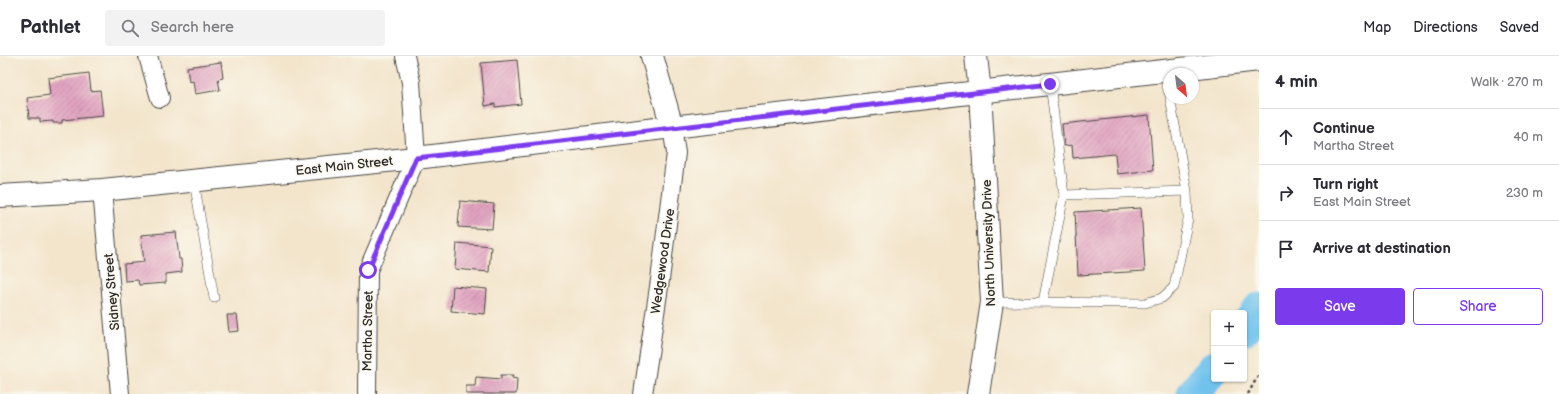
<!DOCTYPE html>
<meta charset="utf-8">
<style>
:root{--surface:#fff;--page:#f2f2f3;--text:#2b2b33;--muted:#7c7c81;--line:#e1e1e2;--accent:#7c3aed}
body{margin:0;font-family:"Balsamiq Sans",sans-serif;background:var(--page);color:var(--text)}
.controls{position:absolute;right:12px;bottom:12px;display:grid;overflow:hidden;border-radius:4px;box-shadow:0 1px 3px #0004}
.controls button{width:36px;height:36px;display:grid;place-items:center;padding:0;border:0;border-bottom:1px solid var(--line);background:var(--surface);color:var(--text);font:20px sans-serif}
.compass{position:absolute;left:1163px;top:12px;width:36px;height:36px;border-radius:50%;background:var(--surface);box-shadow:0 1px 3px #0004;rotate:152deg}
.stop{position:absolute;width:12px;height:12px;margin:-9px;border:3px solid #7c3aed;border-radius:50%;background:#fff}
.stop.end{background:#7c3aed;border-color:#fff;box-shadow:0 1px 4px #0008}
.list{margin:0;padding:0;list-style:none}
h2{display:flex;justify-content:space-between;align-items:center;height:52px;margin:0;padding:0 16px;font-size:17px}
h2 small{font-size:13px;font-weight:400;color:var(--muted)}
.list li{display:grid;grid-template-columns:26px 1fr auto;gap:12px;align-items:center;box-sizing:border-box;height:56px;padding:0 16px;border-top:1px solid var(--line)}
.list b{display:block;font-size:15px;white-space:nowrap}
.list p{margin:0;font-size:13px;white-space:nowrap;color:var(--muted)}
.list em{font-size:13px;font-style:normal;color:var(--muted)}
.actions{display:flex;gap:8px;padding:12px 16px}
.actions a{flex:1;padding:9px 0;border:1px solid var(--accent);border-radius:4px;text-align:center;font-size:14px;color:var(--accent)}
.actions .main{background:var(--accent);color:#fff}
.icon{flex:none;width:22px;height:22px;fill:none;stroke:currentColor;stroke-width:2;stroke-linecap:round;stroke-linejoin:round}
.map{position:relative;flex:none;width:1259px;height:338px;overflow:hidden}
header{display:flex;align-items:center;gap:24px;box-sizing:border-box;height:56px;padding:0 20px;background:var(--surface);border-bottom:1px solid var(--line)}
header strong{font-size:19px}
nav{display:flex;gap:22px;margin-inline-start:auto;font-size:14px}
.search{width:280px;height:36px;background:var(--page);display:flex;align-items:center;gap:10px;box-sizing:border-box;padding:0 14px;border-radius:4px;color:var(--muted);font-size:15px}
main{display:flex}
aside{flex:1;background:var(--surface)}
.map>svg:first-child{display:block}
</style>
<header>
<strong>Pathlet</strong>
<div class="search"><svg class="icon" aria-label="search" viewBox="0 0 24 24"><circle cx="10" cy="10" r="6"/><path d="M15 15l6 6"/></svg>Search here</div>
<nav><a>Map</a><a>Directions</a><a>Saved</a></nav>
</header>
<main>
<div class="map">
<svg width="1259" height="338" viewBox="0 0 1259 338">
<defs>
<pattern id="building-hatch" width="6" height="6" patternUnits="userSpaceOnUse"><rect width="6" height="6" fill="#e1a2c0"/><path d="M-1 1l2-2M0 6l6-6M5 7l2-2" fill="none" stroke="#b7849c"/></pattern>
</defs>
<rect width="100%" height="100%" fill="#fbf7ec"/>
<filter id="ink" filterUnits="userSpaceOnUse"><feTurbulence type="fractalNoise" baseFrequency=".025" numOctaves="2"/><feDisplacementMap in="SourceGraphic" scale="8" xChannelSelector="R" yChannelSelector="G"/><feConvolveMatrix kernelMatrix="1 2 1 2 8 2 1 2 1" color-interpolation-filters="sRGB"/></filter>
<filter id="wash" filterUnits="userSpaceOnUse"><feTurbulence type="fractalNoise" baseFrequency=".012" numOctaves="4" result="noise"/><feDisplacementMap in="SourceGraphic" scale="16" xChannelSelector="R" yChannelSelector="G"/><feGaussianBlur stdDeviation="0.9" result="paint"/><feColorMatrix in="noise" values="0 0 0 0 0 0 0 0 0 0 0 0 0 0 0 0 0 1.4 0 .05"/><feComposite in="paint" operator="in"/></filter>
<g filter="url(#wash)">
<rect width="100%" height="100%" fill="#f3e5cc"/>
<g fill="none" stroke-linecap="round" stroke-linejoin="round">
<path stroke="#71c2ed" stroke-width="33" d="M1244 273 1259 253
M1193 338 1214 311"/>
</g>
<g id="blocks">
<path fill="url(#building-hatch)" d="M517 4 521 48 495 51V48L485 50 481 7Z
M221 6 223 22 218 23 220 34 195 38 193 25 189 26 187 11Z
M89 17 91 35 100 34 103 60 62 64V67H53V65L40 66V62H29L27 42 50 39 48 22Z
M1149 59 1153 114 1117 118 1115 98 1073 102 1072 89 1064 90 1062 68Z
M460 145 494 148 492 173 458 171Z
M1141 152 1145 215 1078 219 1075 156Z
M176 176 179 203H181L182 216 166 218V227L139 229 138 224 125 225 124 208 144 206 141 179Z
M457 187 491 190 489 216 455 213Z
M453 230 487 233 485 258 451 255Z
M227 259H237L239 275 229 276Z
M501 319H513L512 322 517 323 516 338H466V330H475L476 321 501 323Z"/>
</g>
</g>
<g filter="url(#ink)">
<use href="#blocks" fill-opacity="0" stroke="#494743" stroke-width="1"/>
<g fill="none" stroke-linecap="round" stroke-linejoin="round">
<g stroke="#494743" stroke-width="10">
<path id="lane" d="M1165 15 1169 37
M1050 28 1064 139
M194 125 214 242
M992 246 1145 247 1162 242 1174 231 1188 163 1187 135 1170 42
M1043 246 1064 139 1187 135"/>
</g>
<g stroke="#494743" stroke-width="20">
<path id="street" d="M148 0 160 42
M102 134 120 338
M367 338 368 214 416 102 411 26 405 0
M643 338 660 224 676 97 672 71"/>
</g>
<g stroke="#494743" stroke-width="24">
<path id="secondary" d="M652 0 672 71
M976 0 980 36 992 246 978 338"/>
</g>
<g stroke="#494743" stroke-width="24">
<path id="primary" d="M0 140 102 134 416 102 672 71 1259 4"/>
</g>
<path stroke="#494743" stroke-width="2.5" stroke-dasharray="3 3" stroke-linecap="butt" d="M1248 338 1259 318"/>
<use href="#lane" stroke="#fff" stroke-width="9"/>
<use href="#street" stroke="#fff" stroke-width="18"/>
<use href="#secondary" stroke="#fff" stroke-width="22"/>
<use href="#primary" stroke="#fff" stroke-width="22"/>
</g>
</g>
<g fill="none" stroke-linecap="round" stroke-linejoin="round" filter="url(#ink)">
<path stroke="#7c3aed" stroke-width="5" d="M368 214 416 102 1050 28"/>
</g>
<g text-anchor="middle" stroke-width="3" stroke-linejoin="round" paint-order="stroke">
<g font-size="13" fill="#2b2b2b" stroke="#fbf7ec">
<text transform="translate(344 109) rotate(-6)" y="5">East Main Street</text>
<text transform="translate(988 187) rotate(-92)" y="5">North University Drive</text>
<text transform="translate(662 205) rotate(-82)" y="5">Wedgewood Drive</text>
<text transform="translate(111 236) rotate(-95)" y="5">Sidney Street</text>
<text transform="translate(367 275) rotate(-89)" y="5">Martha Street</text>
</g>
</g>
</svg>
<div class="controls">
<button>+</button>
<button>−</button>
</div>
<svg class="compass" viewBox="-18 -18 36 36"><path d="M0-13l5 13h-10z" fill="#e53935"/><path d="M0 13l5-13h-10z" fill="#7c7c81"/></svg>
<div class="stop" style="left:368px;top:214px"></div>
<div class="stop end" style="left:1050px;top:28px"></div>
</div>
<aside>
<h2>4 min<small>Walk · 270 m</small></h2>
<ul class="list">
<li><svg class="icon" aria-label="ahead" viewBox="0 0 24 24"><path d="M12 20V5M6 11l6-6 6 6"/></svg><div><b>Continue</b><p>Martha Street</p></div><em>40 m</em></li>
<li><svg class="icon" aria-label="right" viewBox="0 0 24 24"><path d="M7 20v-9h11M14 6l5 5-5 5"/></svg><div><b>Turn right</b><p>East Main Street</p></div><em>230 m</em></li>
<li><svg class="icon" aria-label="arrive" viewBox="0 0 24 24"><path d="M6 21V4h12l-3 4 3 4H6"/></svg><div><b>Arrive at destination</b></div></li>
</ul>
<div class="actions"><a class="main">Save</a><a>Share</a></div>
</aside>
</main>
